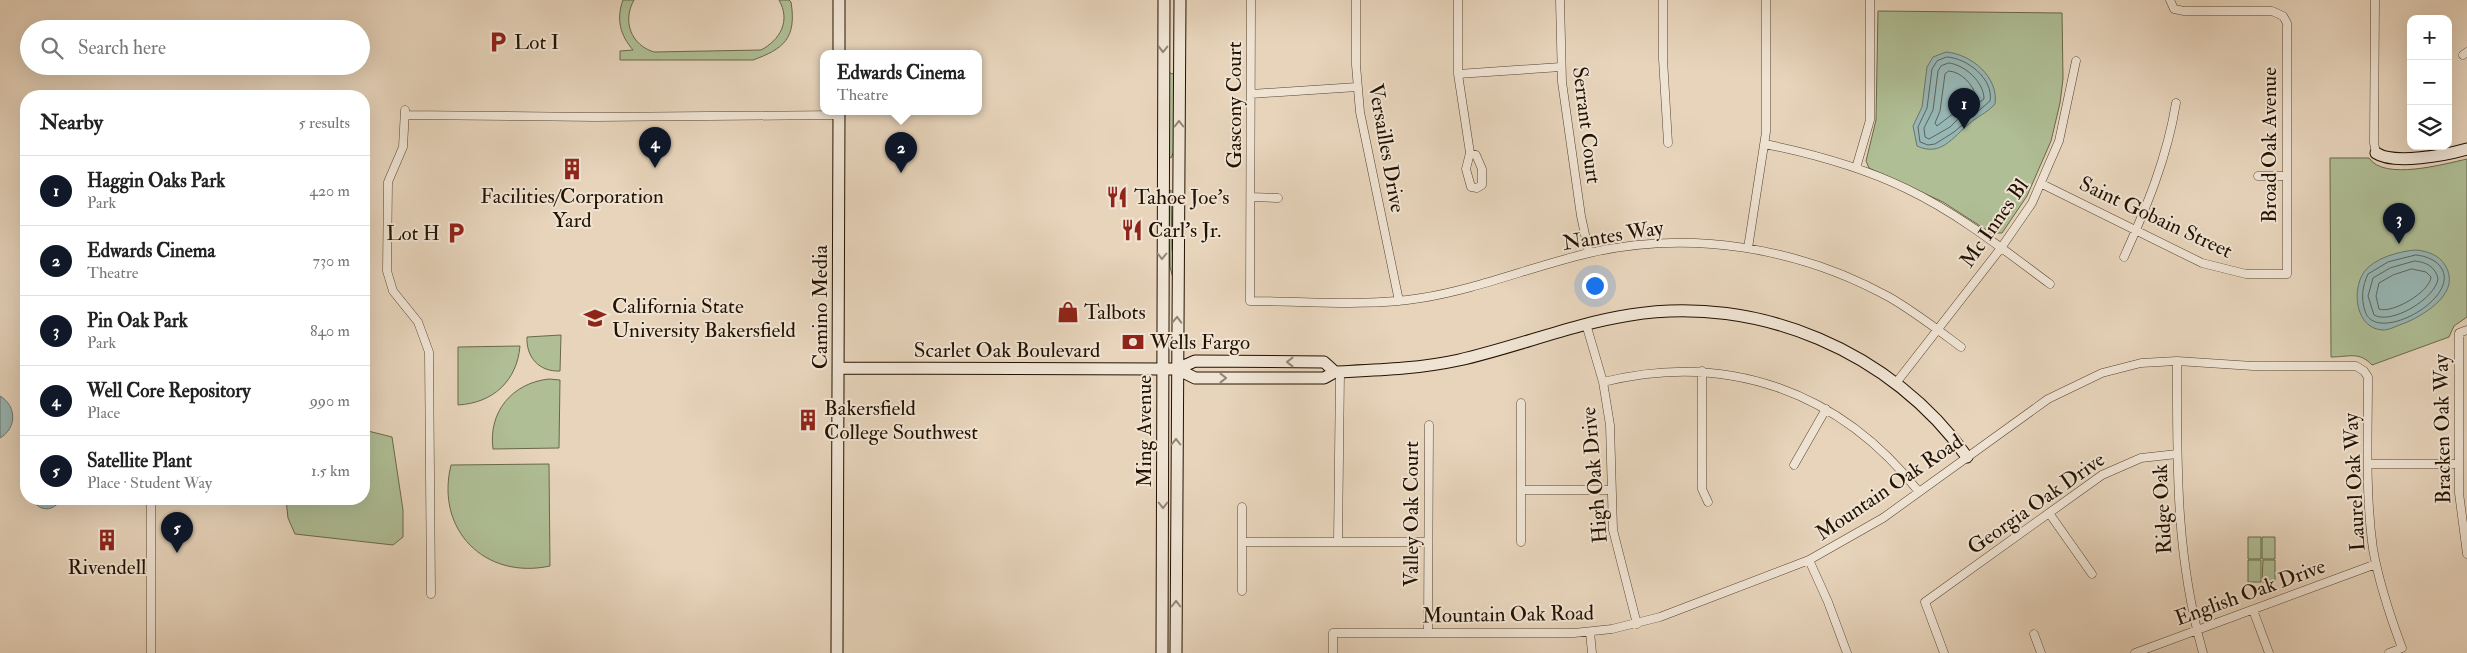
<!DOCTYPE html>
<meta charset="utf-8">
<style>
:root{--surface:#fff;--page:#f6f6f6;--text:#222;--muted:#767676;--line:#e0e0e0;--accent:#111827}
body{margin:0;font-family:"IM FELL Double Pica",serif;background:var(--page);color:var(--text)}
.controls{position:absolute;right:15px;top:15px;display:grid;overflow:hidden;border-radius:10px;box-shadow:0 5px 20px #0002}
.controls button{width:45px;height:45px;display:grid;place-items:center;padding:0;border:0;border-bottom:1px solid var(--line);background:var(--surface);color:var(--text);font:25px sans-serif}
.you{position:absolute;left:1594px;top:285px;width:18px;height:18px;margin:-12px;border:4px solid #fff;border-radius:50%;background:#1a73e8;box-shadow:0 0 0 8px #1a73e833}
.badge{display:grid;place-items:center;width:32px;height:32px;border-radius:50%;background:var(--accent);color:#fff;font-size:16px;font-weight:700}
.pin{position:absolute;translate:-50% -41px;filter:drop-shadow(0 1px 2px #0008)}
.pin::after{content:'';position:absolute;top:26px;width:18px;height:15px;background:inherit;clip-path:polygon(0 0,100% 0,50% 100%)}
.popup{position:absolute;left:820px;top:50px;width:162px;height:65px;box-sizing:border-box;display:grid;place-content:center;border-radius:10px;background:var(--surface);filter:drop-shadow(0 1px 4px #0005);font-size:16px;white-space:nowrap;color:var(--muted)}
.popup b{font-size:19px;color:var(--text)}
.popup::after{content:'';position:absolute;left:50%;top:100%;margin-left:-10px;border:10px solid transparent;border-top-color:var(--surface)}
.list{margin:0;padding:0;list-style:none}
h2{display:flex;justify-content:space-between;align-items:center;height:65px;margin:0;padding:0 20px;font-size:21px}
h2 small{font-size:16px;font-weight:400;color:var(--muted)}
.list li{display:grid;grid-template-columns:32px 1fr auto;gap:15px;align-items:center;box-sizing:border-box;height:70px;padding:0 20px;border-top:1px solid var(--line)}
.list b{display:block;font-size:19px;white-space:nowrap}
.list p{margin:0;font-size:16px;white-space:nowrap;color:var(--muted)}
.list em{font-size:16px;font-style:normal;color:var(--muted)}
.icon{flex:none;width:28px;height:28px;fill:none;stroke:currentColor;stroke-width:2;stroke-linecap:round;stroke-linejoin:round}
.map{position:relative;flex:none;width:2467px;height:653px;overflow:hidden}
.search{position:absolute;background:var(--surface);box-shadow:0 5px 20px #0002;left:20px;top:20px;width:350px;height:55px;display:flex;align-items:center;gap:12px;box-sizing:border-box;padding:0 18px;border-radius:28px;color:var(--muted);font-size:19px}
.panel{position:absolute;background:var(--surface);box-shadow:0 5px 20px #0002;left:20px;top:90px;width:350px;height:415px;border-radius:20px}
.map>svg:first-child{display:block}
</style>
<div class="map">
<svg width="2467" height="653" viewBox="0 0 2467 653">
<rect width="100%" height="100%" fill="#e7d4bb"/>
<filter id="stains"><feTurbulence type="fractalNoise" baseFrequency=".004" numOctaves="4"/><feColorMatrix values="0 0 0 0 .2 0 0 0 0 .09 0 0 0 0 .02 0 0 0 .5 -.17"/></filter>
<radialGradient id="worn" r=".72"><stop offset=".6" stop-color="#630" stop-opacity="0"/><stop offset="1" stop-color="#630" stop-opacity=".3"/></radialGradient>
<path fill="#afbe95" stroke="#69684a" d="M623 0H634C622 21 631 45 654 52L761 50C780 40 791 21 779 0H789L791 2C797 39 783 49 753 60H620V51L633 50C620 35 616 19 623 0Z
M1878 11 2062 13 2063 79 2060 103 2051 141 2027 196 2002 233H1991L1943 202 1869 168 1866 161 1876 120Z
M1169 72 1172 74 1175 72V149L1171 158 1169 157Z
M2330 158H2369C2384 181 2444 164 2467 159V317L2454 326 2449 337 2372 365C2359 351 2349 357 2331 357Z
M1171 190 1172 249 1175 267 1173 278 1170 267 1169 191Z
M561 335 560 371C539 372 526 357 527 337Z
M520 346C517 381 493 403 458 405V347Z
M549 379 560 380 559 448 493 449C488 412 512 383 549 379Z
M364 430 392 437 403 510V537L393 545 295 534 288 518 286 499H364Z
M549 464 550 566C485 580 435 530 451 465Z
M2248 537H2261V559H2248Z
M2262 537H2275V559H2262Z
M2248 560H2261V582H2248Z
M2263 560H2275V582H2262Z"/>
<path fill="#97b7b5" stroke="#69756d" d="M1946 52C1971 54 1999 77 1995 104 1987 113 1978 116 1970 123 1952 138 1941 157 1917 146L1913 126 1922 107 1927 67 1933 57Z
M2416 250C2427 251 2439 255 2445 265 2462 292 2426 314 2405 323 2398 325 2390 330 2383 330 2356 329 2351 291 2364 272 2374 258 2400 251 2416 250Z
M0 396C17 406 17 428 0 438Z
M32 499H61C54 512 39 512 32 499Z"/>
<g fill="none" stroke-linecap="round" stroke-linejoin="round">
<path stroke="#5d645a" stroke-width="1" d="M1947 57C1967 58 1994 79 1990 101L1954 132 1935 144 1928 145 1920 142 1918 127 1927 108 1932 69 1937 61Z
M1949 63C1965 65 1984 82 1984 99L1964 113 1950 127 1929 139 1925 137 1924 128 1933 110 1938 71 1941 66Z
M1949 71C1962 72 1973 85 1976 96L1937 126 1935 123 1940 111 1945 74Z
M2416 255C2426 256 2437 260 2442 269 2459 300 2375 345 2365 311 2361 298 2362 287 2368 274L2388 262Z
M2415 261C2426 262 2436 267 2438 279 2435 299 2391 325 2374 315L2368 296 2373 278 2390 268Z
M2412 269 2426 272 2431 277C2430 292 2392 314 2379 309L2376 296 2379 283 2393 275Z"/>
<g stroke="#54422f" stroke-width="9">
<path id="street" d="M1251 0 1250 301C1306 301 1365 307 1421 298 1478 289 1533 266 1589 253 1691 230 1798 247 1889 297 1915 312 1938 330 1961 347
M1356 0V65L1360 112 1399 301
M1458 0V74L1470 153 1466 169 1471 187 1477 188 1482 185V169L1476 155 1470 153
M1560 0 1562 82 1581 216 1589 253
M1663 0V59L1668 143
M2375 0 2374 143 2376 153
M2463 55 2467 52
M1458 74 1561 67
M1251 94 1357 87
M405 110 403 147 388 182 387 271 393 291 418 322 429 352 431 594
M405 115 595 117 839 115
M1765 144C1814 154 1862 167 1907 189 1959 214 2004 250 2050 284
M1856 168 1870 120V0
M2258 176H2287
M2042 184 2202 263 2246 274H2287V23L2283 16 2272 11H2184L2174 9 2170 0
M1251 197 1278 198
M1748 248 1766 132V0
M2124 257C2147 206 2167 158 2176 103
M1586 324 1603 382 1610 425 1613 530 1637 624
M2467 330 2459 333V493L2467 554
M2177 361C2177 463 2175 553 2203 653
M1702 371V489L1708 502
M1603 382C1727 351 1840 391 1919 492
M1896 383 2001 248 2032 203 2059 141 2076 61
M2368 464H2459
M1794 465 1826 409
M1521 490H1611
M2049 513 2092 574
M1242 542H1428
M1338 542 1340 372
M1521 542V403
M1809 560 1828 602 1847 653
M1242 591V507
M2253 610 2269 653
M1590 632 1592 653
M1428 633 1429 425
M2034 634 2041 653
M151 653V499
M1333 653V633H1574L1612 629 1660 617 1809 560 1883 518 2048 399 2102 373 2141 363 2177 361 2253 366H2356L2364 371 2368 377C2368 434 2365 492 2373 549 2379 583 2390 616 2402 648L2389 653
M1944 653 1925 602 2102 475 2141 458 2177 454
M2135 653 2376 564"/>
</g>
<g stroke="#231200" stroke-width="13">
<path id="secondary" d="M839 54V0
M2376 153C2394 165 2446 155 2467 149
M838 368 1163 369H1177L1195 361 1324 362 1335 372
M1177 369 1195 378H1324L1335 372C1377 370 1418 369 1459 360 1517 347 1572 324 1630 315 1758 294 1893 352 1967 457
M837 653 839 112
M1162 653 1164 0
M1176 653 1180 0"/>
</g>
<use href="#street" stroke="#efe3d3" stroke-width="8"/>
<use href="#secondary" stroke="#efe3d3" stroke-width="11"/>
</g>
<defs><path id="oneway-chevron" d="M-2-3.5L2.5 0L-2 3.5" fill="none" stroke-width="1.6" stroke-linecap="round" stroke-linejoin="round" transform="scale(1.25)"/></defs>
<g stroke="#938574">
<use href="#oneway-chevron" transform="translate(1163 49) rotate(91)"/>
<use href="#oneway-chevron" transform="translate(1179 124) rotate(-90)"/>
<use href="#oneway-chevron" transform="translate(1162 256) rotate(90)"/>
<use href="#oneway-chevron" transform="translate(1177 320) rotate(-89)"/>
<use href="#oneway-chevron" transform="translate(1290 362) rotate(-180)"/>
<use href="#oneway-chevron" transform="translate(1223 378)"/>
<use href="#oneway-chevron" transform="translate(1176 442) rotate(-90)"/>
<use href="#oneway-chevron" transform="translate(1163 505) rotate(90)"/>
<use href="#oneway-chevron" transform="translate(1176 604) rotate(-90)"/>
</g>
<defs>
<g id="parking-bare" transform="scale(1.725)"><path d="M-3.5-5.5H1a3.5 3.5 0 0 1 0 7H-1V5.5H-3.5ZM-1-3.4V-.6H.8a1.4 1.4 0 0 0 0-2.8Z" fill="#8f2418" stroke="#efe3d3" stroke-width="2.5" paint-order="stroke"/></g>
<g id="building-bare" transform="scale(1.725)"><path d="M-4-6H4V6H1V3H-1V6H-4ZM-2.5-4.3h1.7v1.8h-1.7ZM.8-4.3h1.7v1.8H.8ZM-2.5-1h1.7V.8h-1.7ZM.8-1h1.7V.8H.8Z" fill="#8f2418" stroke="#efe3d3" stroke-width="2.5" paint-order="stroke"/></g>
<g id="restaurant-bare" transform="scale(1.725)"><path d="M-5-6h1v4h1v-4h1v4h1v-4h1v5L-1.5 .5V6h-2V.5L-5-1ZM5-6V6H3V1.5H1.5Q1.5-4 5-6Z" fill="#8f2418" stroke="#efe3d3" stroke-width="2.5" paint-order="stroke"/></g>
<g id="shop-bare" transform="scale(1.725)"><path d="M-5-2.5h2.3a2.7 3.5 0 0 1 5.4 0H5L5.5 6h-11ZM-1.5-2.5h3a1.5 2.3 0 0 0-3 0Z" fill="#8f2418" stroke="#efe3d3" stroke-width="2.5" paint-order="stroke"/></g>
<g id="university-bare" transform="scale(1.725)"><path d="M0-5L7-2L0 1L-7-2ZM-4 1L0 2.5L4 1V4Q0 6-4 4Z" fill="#8f2418" stroke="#efe3d3" stroke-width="2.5" paint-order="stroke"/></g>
<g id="bank-bare" transform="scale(1.725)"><path d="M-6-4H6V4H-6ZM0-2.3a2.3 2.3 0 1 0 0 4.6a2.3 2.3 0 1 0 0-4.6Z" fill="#8f2418" stroke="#efe3d3" stroke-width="2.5" paint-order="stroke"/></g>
</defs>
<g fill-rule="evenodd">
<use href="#parking-bare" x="498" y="42"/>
<use href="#building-bare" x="572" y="169"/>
<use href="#restaurant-bare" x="1117" y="197"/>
<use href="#restaurant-bare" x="1132" y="230"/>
<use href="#parking-bare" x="456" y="233"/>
<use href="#shop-bare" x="1068" y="312"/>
<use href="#university-bare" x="595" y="318"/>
<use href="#bank-bare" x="1133" y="342"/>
<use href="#building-bare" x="808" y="420"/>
<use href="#building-bare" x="107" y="540"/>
</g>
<g text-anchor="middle" stroke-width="4" stroke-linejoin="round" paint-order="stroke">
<g font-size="21" fill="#231200" stroke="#efe3d3" text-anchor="start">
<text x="514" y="49">Lot I</text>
<text x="572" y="203" text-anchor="middle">Facilities/Corporation<tspan x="572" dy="24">Yard</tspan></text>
<text x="1134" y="204">Tahoe Joe's</text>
<text x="1148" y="237">Carl's Jr.</text>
<text x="440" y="240" text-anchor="end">Lot H</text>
<text x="612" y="313">California State<tspan x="612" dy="24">University Bakersfield</tspan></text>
<text x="1084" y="319">Talbots</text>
<text x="1150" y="349">Wells Fargo</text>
<text x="824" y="415">Bakersfield<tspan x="824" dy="24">College Southwest</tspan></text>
<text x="107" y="574" text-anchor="middle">Rivendell</text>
</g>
<g font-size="21" fill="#231200" stroke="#efe3d3">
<text transform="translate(1234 105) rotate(-90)" y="7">Gascony Court</text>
<text transform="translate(1587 125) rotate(83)" y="7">Serrant Court</text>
<text transform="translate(2269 145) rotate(-90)" y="7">Broad Oak Avenue</text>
<text transform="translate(1387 148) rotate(80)" y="7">Versailles Drive</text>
<text transform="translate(2156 217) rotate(25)" y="7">Saint Gobain Street</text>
<text transform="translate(1994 223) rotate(-55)" y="7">Mc Innes Bl</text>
<text transform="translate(1613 235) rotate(-9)" y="7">Nantes Way</text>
<text transform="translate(820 307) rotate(-90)" y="7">Camino Media</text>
<text x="1007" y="357">Scarlet Oak Boulevard</text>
<text transform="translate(2442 429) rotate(-91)" y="7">Bracken Oak Way</text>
<text transform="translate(1144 431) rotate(-90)" y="7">Ming Avenue</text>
<text transform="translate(1594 475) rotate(-95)" y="7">High Oak Drive</text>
<text transform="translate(2354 482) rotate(-93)" y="7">Laurel Oak Way</text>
<text transform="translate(1889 487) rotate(-34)" y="7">Mountain Oak Road</text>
<text transform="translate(2036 503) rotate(-35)" y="7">Georgia Oak Drive</text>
<text transform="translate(2162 509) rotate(-93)" y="7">Ridge Oak</text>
<text transform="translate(1411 514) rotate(-90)" y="7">Valley Oak Court</text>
<text transform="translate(2250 592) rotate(-20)" y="7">English Oak Drive</text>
<text transform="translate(1508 614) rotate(-1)" y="7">Mountain Oak Road</text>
</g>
</g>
<rect width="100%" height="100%" filter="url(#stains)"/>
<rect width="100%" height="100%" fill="url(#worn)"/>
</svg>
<div class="controls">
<button>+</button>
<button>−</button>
<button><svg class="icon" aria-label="layers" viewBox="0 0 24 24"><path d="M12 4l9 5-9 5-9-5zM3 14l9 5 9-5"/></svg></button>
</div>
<div class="you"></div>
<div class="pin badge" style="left:1964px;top:129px">1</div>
<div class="pin badge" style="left:901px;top:173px">2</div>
<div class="popup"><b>Edwards Cinema</b>Theatre</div>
<div class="pin badge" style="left:2399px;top:244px">3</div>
<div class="pin badge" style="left:655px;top:168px">4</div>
<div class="pin badge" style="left:177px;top:553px">5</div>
<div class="search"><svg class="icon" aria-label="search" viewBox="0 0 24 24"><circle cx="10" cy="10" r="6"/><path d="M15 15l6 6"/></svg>Search here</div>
<section class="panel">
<h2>Nearby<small>5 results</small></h2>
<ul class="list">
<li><span class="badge">1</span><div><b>Haggin Oaks Park</b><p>Park</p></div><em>420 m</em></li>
<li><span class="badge">2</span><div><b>Edwards Cinema</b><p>Theatre</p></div><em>730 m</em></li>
<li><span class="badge">3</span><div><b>Pin Oak Park</b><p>Park</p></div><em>840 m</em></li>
<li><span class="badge">4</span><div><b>Well Core Repository</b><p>Place</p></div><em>990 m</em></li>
<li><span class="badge">5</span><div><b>Satellite Plant</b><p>Place · Student Way</p></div><em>1.5 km</em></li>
</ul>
</section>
</div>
